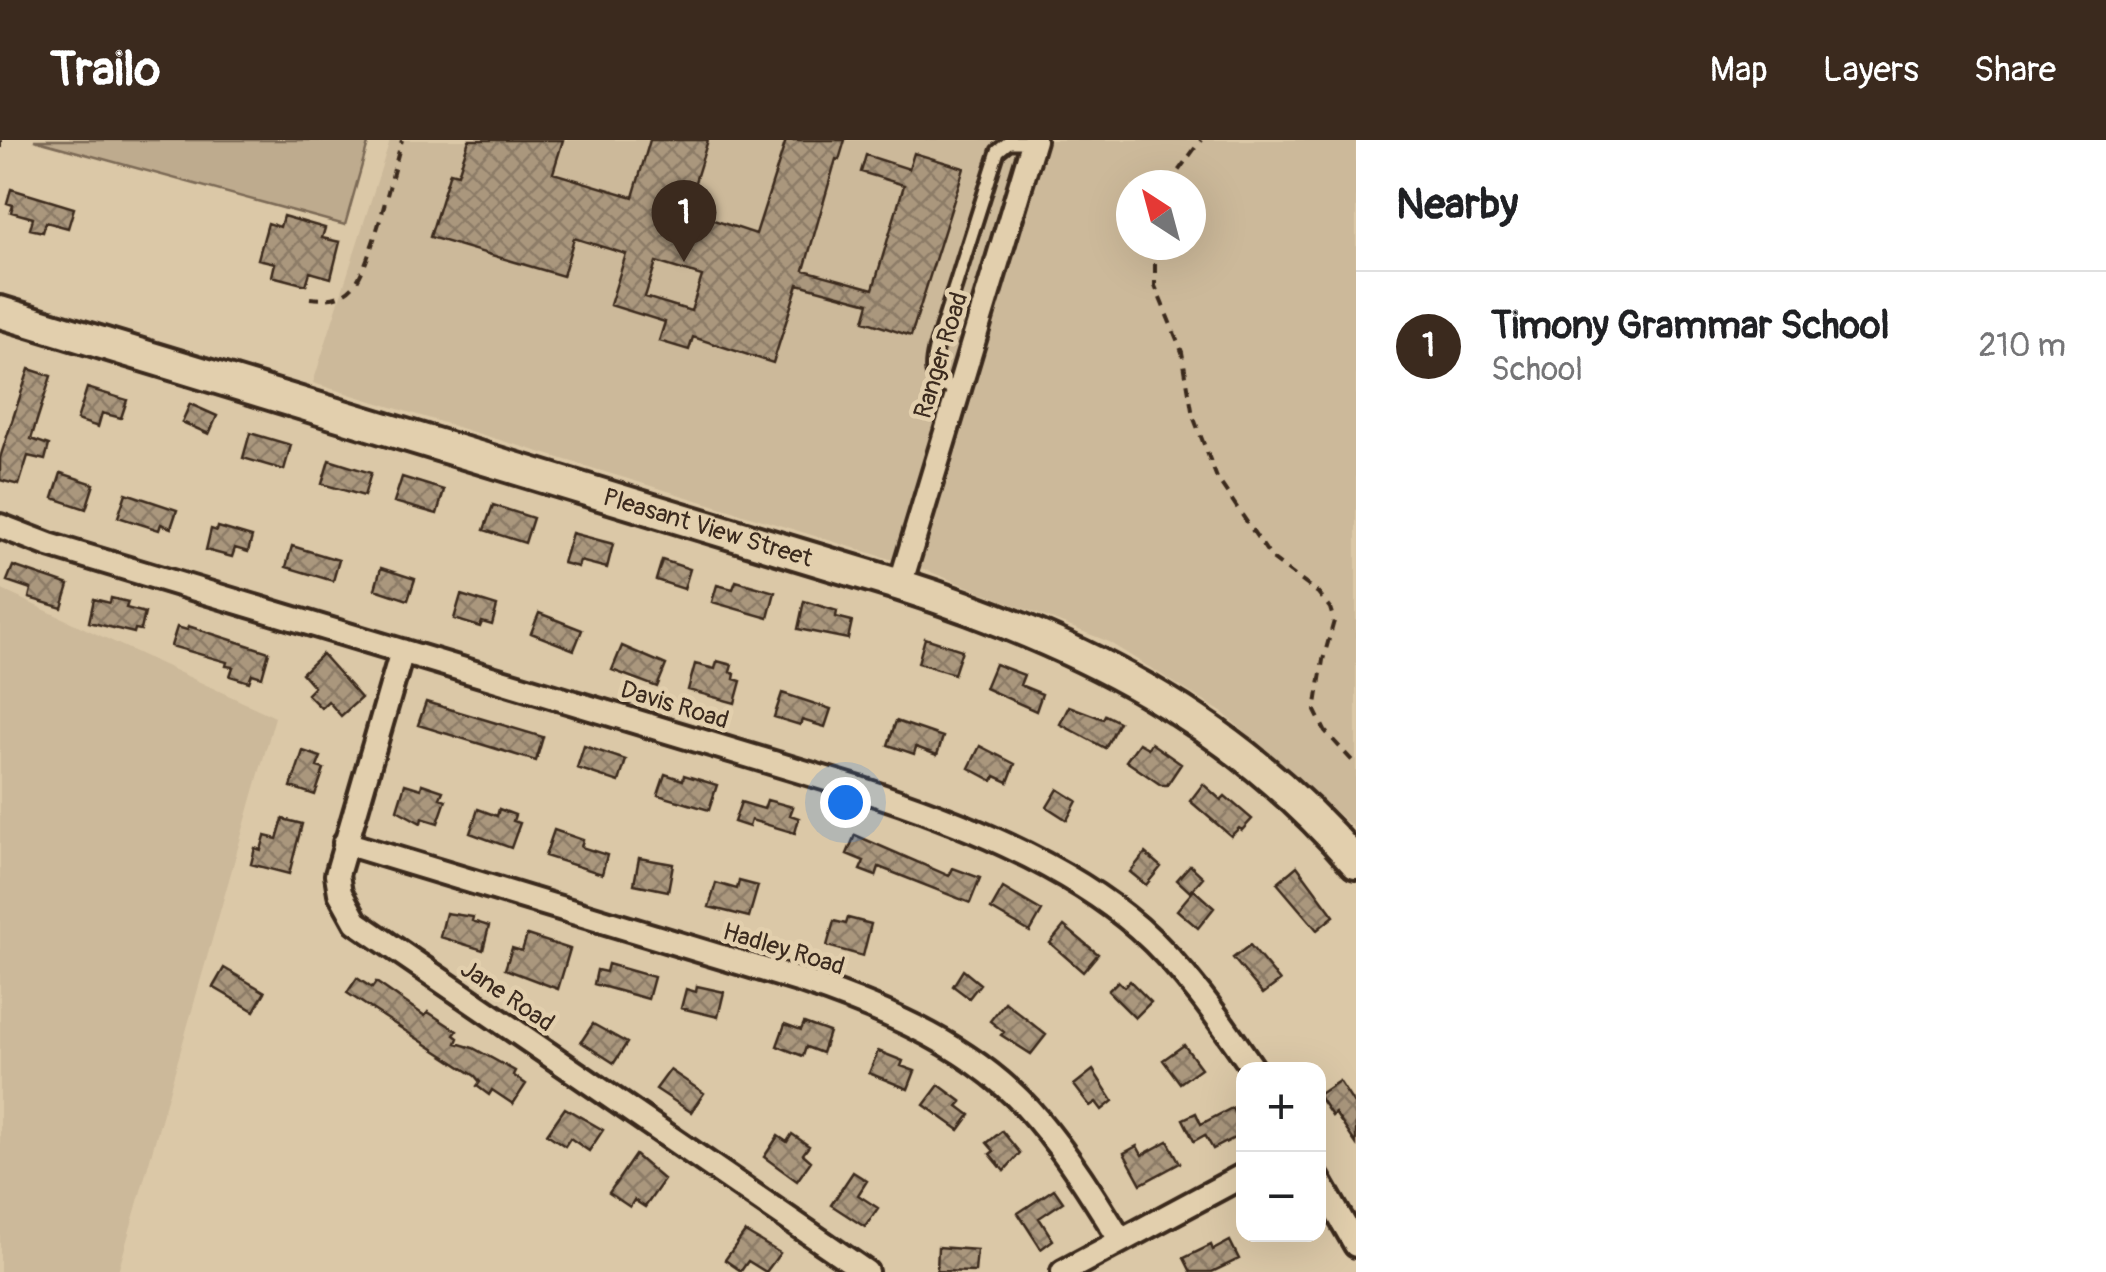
<!DOCTYPE html>
<meta charset="utf-8">
<style>
:root{--surface:#fff;--page:#f2f2f2;--text:#202124;--muted:#757577;--line:#e0e0e0;--accent:#3b2a1e}
body{margin:0;font-family:Pangolin,sans-serif;background:var(--page);color:var(--text)}
.controls{position:absolute;right:30px;bottom:30px;display:grid;overflow:hidden;border-radius:20px;box-shadow:0 10px 40px #0002}
.controls button{width:90px;height:90px;display:grid;place-items:center;padding:0;border:0;border-bottom:2px solid var(--line);background:var(--surface);color:var(--text);font:50px sans-serif}
.compass{position:absolute;left:1116px;top:30px;width:90px;height:90px;border-radius:50%;background:var(--surface);box-shadow:0 10px 40px #0002;rotate:324deg}
.you{position:absolute;left:845px;top:662px;width:35px;height:35px;margin:-25px;border:8px solid #fff;border-radius:50%;background:#1a73e8;box-shadow:0 0 0 15px #1a73e833}
.badge{display:grid;place-items:center;width:65px;height:65px;border-radius:50%;background:var(--accent);color:#fff;font-size:32px;font-weight:700}
.pin{position:absolute;translate:-50% -82px;filter:drop-shadow(0 2px 5px #0008)}
.pin::after{content:'';position:absolute;top:52px;width:35px;height:30px;background:inherit;clip-path:polygon(0 0,100% 0,50% 100%)}
.list{margin:0;padding:0;list-style:none}
h2{display:flex;justify-content:space-between;align-items:center;height:130px;margin:0;padding:0 40px;font-size:42px}
h2 small{font-size:32px;font-weight:400;color:var(--muted)}
.list li{display:grid;grid-template-columns:65px 1fr auto;gap:30px;align-items:center;box-sizing:border-box;height:150px;padding:0 40px;border-top:2px solid var(--line)}
.list b{display:block;font-size:38px;white-space:nowrap}
.list p{margin:0;font-size:32px;white-space:nowrap;color:var(--muted)}
.list em{font-size:32px;font-style:normal;color:var(--muted)}
.map{position:relative;flex:none;width:1356px;height:1132px;overflow:hidden}
header{display:flex;align-items:center;gap:60px;box-sizing:border-box;height:140px;padding:0 50px;background:var(--accent);color:#fff}
header strong{font-size:48px}
nav{display:flex;gap:55px;margin-inline-start:auto;font-size:35px}
main{display:flex}
aside{flex:1;background:var(--surface)}
.map>svg:first-child{display:block}
</style>
<header>
<strong>Trailo</strong>
<nav><a>Map</a><a>Layers</a><a>Share</a></nav>
</header>
<main>
<div class="map">
<svg width="1356" height="1132" viewBox="0 0 1356 1132">
<defs>
<pattern id="building-cross-hatch" width="8" height="8" patternUnits="userSpaceOnUse" patternTransform="scale(2.5)"><rect width="8" height="8" fill="#aa977d"/><path d="M0 0l8 8M0 8l8-8" fill="none" stroke="#8c7b66"/></pattern>
</defs>
<rect width="100%" height="100%" fill="#dbc8a7"/>
<filter id="ink" filterUnits="userSpaceOnUse"><feTurbulence type="fractalNoise" baseFrequency=".01" numOctaves="2"/><feDisplacementMap in="SourceGraphic" scale="20" xChannelSelector="R" yChannelSelector="G"/><feConvolveMatrix kernelMatrix="1 2 1 2 8 2 1 2 1" color-interpolation-filters="sRGB"/></filter>
<g filter="url(#ink)">
<path fill="#ccb99a" fill-rule="evenodd" d="M390 0H1356V690L1223 573 1107 501 923 429 313 243ZM1131 45H1191V105H1131Z
M0 449 275 577 118 1132H0Z"/>
<path fill="#beab8e" stroke="#7c6a56" stroke-width="2.5" d="M34 0H369L345 85Z"/>
<path fill="url(#building-cross-hatch)" stroke="#3b2a1e" stroke-width="2.5" fill-rule="evenodd" d="M469 0H563L553 33 633 57 650 0H708L686 71 756 94 786 0H845L839 20 836 19 804 130 873 149 904 45 861 32 866 15 909 29 914 13 964 28 911 196 864 181 869 163 798 144 773 223 693 197 689 210 659 201 665 182 610 165 626 114 574 98 563 136 430 97 450 32 458 34ZM656 122 702 136 691 171 645 157Z
M11 49 74 68 68 88 46 82 43 92 30 89 33 78 11 72 13 65 7 63Z
M283 76 325 88 322 98 340 102 331 138 310 132 306 145 272 136 275 123 258 119 268 83 280 87Z
M29 229 51 236 31 299 49 305 45 320 28 316 19 345 0 340V318Z
M87 248 127 260 121 278 102 273 98 287 77 280Z
M190 264 217 276 209 294 182 282Z
M250 293 291 305 284 330 243 318Z
M329 320 371 333 364 356 322 344Z
M61 333 94 344 86 369 53 358Z
M402 337 444 350 437 374 394 362Z
M126 353 177 370 171 388 161 384 159 390 118 377Z
M493 365 533 378 525 403 484 390Z
M218 387 252 397 248 412 235 408 232 417 206 410 211 389 217 391Z
M572 393 613 404 607 428 580 421 578 427 563 423Z
M292 406 339 420 333 441 286 427Z
M662 420 690 429 684 449 656 440Z
M13 426 69 445 62 468 29 458 31 449 7 441Z
M381 428 415 439 408 460 375 449Z
M736 441 775 452 768 478 712 462 717 445 733 449Z
M461 455 497 466 492 485 482 482 480 487 454 479Z
M111 458 128 462 126 468 145 473 141 490 135 489 134 493 89 482 94 459 110 463Z
M804 461 837 471 836 477 852 481 848 499 798 489Z
M539 473 582 490 574 510 531 493Z
M188 486 269 512 262 537 252 534 249 542 230 536 233 527 226 526 227 522 171 506 177 487 187 490Z
M925 498 962 510 954 534 918 523Z
M622 506 666 525 657 547 612 530Z
M322 514 361 558 341 576 328 561 321 568 307 554 314 547 302 533Z
M717 521 732 525 730 532 735 534 734 539 741 541 735 563 688 550 695 524 715 529Z
M995 524 1024 535 1020 545 1042 554 1036 571 985 548Z
M782 553 831 569 825 587 802 580 800 585 774 577Z
M426 562 543 597 536 621 418 585Z
M1069 566 1103 579 1105 575 1119 582 1105 608 1060 584Z
M896 581 943 597 937 615 916 607 914 614 888 605Z
M1139 603 1148 608 1151 603 1181 624 1167 645H1161L1126 621Z
M584 606 626 620 619 642 577 628Z
M980 606 1015 624 1008 642 995 636 993 641 969 628Z
M303 611 321 617 317 627 324 629 315 655 291 647Z
M665 634 683 640 684 635 717 645 709 670 658 655Z
M405 644 421 649 422 644 443 651 440 658 446 660 438 683 422 678 421 683 397 670Z
M1203 644 1221 660 1225 656 1252 679 1242 690 1239 688 1231 696 1190 661Z
M1058 649 1077 661 1067 680 1047 667Z
M767 660 793 667 790 675 799 678 795 693 751 680 749 687 734 682 741 662 764 669Z
M478 669 497 676 499 669 515 675 513 681 520 683 511 708 470 693Z
M283 679 302 684 289 734 251 724 255 708 261 710 265 696 277 699Z
M554 690 583 700 581 707 607 715 602 734 545 716Z
M855 695 949 736 953 728 980 738 970 763 879 727 876 736 860 730 864 721 847 714Z
M1145 713 1161 727 1146 745 1130 732Z
M639 718 673 724 668 751 634 744Z
M1190 725 1203 737 1190 752 1177 740Z
M1297 726 1334 776 1317 790 1277 743Z
M739 741 758 746 749 777 709 767 716 743 737 749Z
M1003 748 1042 771 1030 792 991 769Z
M1194 750 1214 768 1198 788 1177 770Z
M446 773 473 777 472 781 489 786 483 810 440 797Z
M848 778 871 784 863 816 827 806 834 781 846 784Z
M1064 786 1098 814 1083 832 1050 803Z
M527 795 570 809 558 849 505 829 512 808 522 811Z
M1250 805 1280 841 1263 854 1233 818Z
M608 824 654 837 648 859 594 844 597 830 606 832Z
M224 828 265 852 254 871 213 847Z
M963 830 980 844 969 858 953 846Z
M357 838 372 848 376 842 425 876 428 872 457 891 454 895 458 898 456 903 473 908 515 931 513 935 526 944 513 964 492 950 489 955 477 946 480 942 475 936 347 853Z
M1118 841 1124 847 1130 841 1151 862 1135 878 1108 851Z
M697 846 724 852 718 877 681 868 686 849 696 852Z
M1005 862 1046 895 1031 914 1001 895 1004 892 990 881Z
M804 883 829 892 822 913 806 907 803 916 777 906 785 884 801 890Z
M593 884 627 903 614 923 581 902Z
M1184 905 1201 928 1180 943 1163 920Z
M878 911 903 921 901 926 915 931 908 949 869 933Z
M670 930 704 953 691 972 656 949Z
M1093 930 1113 961 1102 970 1096 962 1090 966 1074 945Z
M1339 941 1356 967V1004L1335 973 1332 976 1318 955Z
M939 945 962 962 958 966 970 975 959 990 924 965Z
M565 968 603 990 589 1011 570 998 565 1006 547 994Z
M1232 968 1244 993 1213 1009 1205 995 1194 1001 1183 979 1196 973 1201 984Z
M1002 991 1020 1013 1004 1031 990 1014 994 1011 987 1003Z
M792 994 809 1006 803 1014 811 1021 797 1041 764 1017 778 996 787 1002Z
M1168 1001 1180 1023 1141 1044 1124 1013 1137 1006 1142 1015Z
M635 1015 664 1040 645 1067 634 1060 630 1067 609 1053Z
M853 1032 867 1041 858 1055 878 1068 865 1087 831 1065Z
M1054 1049 1063 1062 1039 1078 1053 1100 1041 1109 1018 1073Z
M745 1092 780 1113 766 1132 748 1121 741 1131 725 1120Z
M1230 1101 1239 1119 1212 1132H1191L1184 1118 1211 1105 1213 1110Z
M938 1107 977 1110 975 1132 937 1131Z"/>
<g fill="none" stroke-linecap="round" stroke-linejoin="round">
<g stroke="#3b2a1e" stroke-width="19">
<path id="lane" d="M958 251C932 244 929 235 935 210L998 11 1009 2H1034"/>
</g>
<g stroke="#3b2a1e" stroke-width="30">
<path id="street" d="M0 386 49 405 860 649C953 679 1064 722 1139 788 1184 828 1220 880 1254 930
M900 445 1034 0
M402 511 337 735 340 753 356 782 866 1132
M345 703 801 841C887 870 978 908 1038 980 1070 1018 1095 1059 1121 1101
M1318 1039 1356 1105
M1063 1132 1244 1035"/>
</g>
<g stroke="#3b2a1e" stroke-width="38">
<g id="secondary">
<path id="s1" d="M0 172 900 445C1079 502 1231 578 1356 723"/>
</g>
</g>
<path stroke="#3b2a1e" stroke-width="4" stroke-dasharray="10 8" stroke-linecap="butt" d="M0 8V0
M1168 45 1201 0
M1155 105V146L1182 212 1193 276 1217 338 1272 419 1318 453 1330 468 1334 481 1323 520 1315 571 1325 591 1356 625
M310 158C326 160 342 159 354 145 371 125 393 30 402 0"/>
<use href="#lane" stroke="#e2cfad" stroke-width="11"/>
<use href="#street" stroke="#e2cfad" stroke-width="22"/>
<use href="#secondary" stroke="#e2cfad" stroke-width="30"/>
</g>
</g>
<g text-anchor="middle" stroke-width="9" stroke-linejoin="round" paint-order="stroke">
<g font-size="25" fill="#3b2a1e" stroke="#e2cfad">
<text transform="translate(940 215) rotate(-73)" y="9">Ranger Road</text>
<text dy="9" stroke="none"><textPath href="#s1" startOffset="740">Pleasant View Street</textPath></text>
<text transform="translate(675 564) rotate(17)" y="9">Davis Road</text>
<text transform="translate(784 808) rotate(17)" y="9">Hadley Road</text>
<text transform="translate(508 855) rotate(34)" y="9">Jane Road</text>
</g>
</g>
</svg>
<div class="controls">
<button>+</button>
<button>−</button>
</div>
<svg class="compass" viewBox="-18 -18 36 36"><path d="M0-13l5 13h-10z" fill="#e53935"/><path d="M0 13l5-13h-10z" fill="#757577"/></svg>
<div class="you"></div>
<div class="pin badge" style="left:684px;top:122px">1</div>
</div>
<aside>
<h2>Nearby<small></small></h2>
<ul class="list">
<li><span class="badge">1</span><div><b>Timony Grammar School</b><p>School</p></div><em>210 m</em></li>
</ul>
</aside>
</main>
